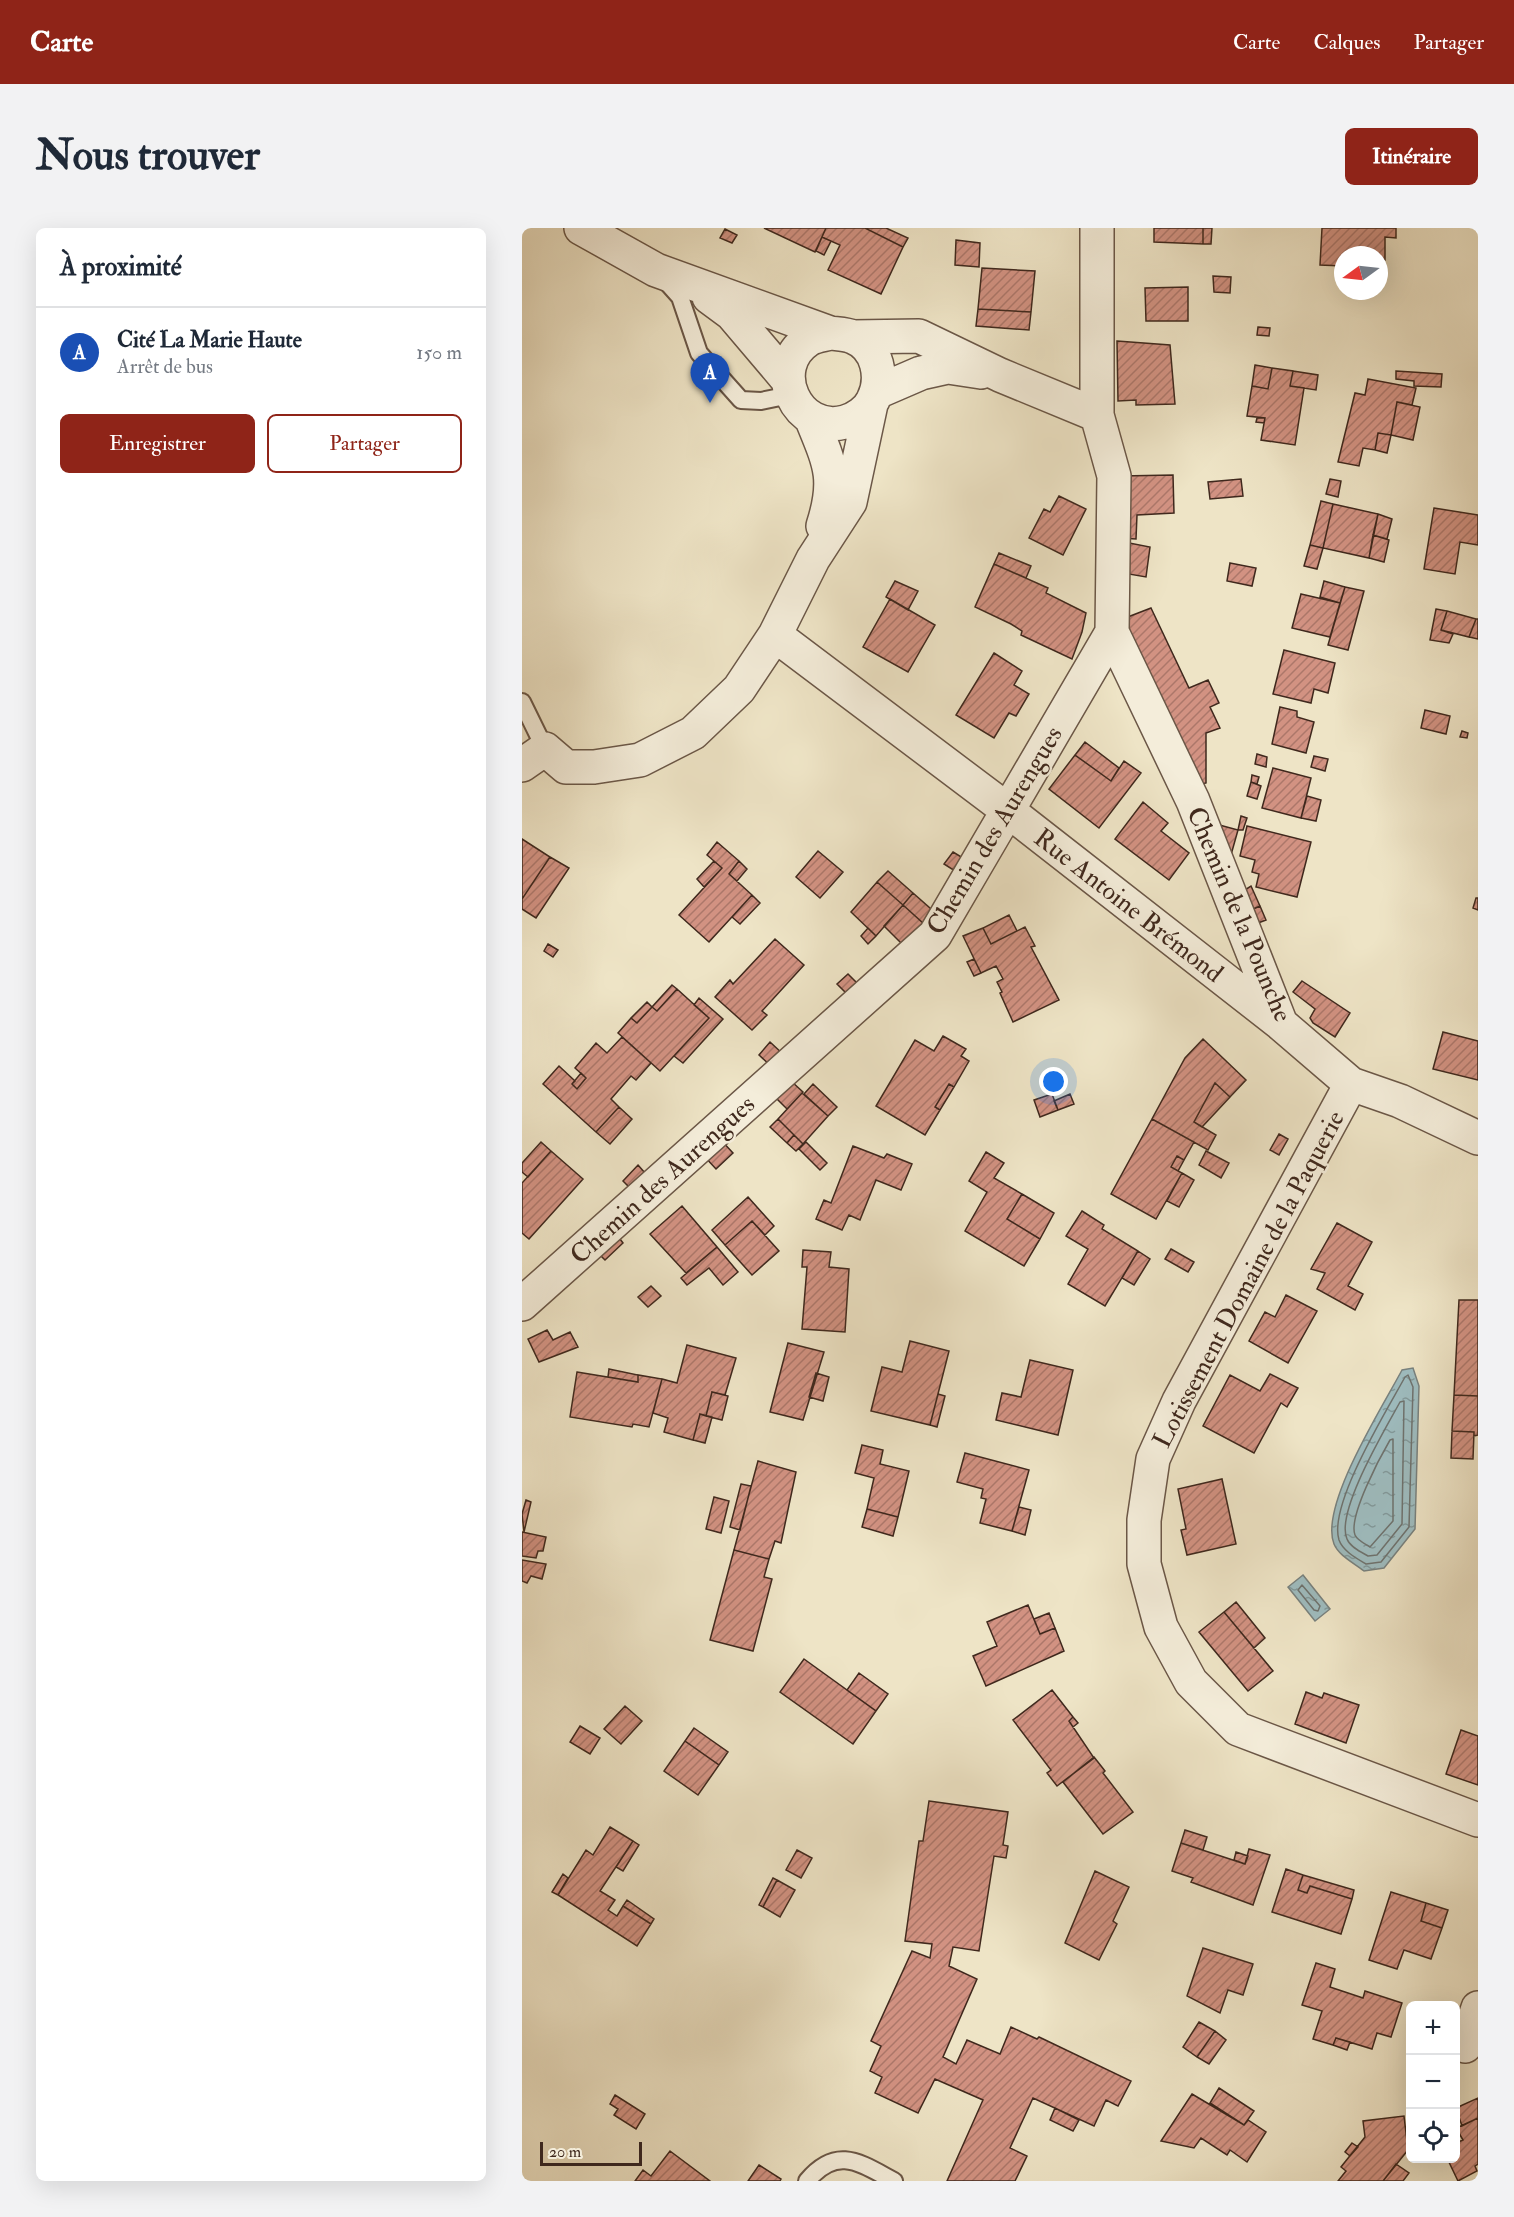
<!DOCTYPE html>
<html lang="fr">
<meta charset="utf-8">
<style>
:root{--surface:#fff;--page:#f2f2f3;--text:#1f2937;--muted:#747a83;--line:#e0e1e3;--accent:#8f2418}
body{margin:0;font-family:"IM FELL Double Pica",serif;background:var(--page);color:var(--text)}
.controls{position:absolute;right:18px;bottom:18px;display:grid;overflow:hidden;border-radius:9px;box-shadow:0 6px 24px #0002}
.controls button{width:54px;height:54px;display:grid;place-items:center;padding:0;border:0;border-bottom:2px solid var(--line);background:var(--surface);color:var(--text);font:30px sans-serif}
.compass{position:absolute;left:812px;top:18px;width:54px;height:54px;border-radius:50%;background:var(--surface);box-shadow:0 6px 24px #0002;rotate:255deg}
.scale{position:absolute;left:18px;bottom:15px;width:102px;box-sizing:border-box;padding-left:6px;border:3px solid #3f281d;border-top:0;font-size:16px;line-height:21px;white-space:nowrap;color:#3f281d;-webkit-text-stroke:4px #f4edda;paint-order:stroke}
.you{position:absolute;left:532px;top:854px;width:21px;height:21px;margin:-15px;border:4px solid #fff;border-radius:50%;background:#1a73e8;box-shadow:0 0 0 9px #1a73e833}
.badge{display:grid;place-items:center;width:39px;height:39px;border-radius:50%;background:var(--accent);color:#fff;font-size:20px;font-weight:700}
.pin{position:absolute;translate:-50% -50px;filter:drop-shadow(0 2px 3px #0008)}
.pin::after{content:'';position:absolute;top:32px;width:21px;height:18px;background:inherit;clip-path:polygon(0 0,100% 0,50% 100%)}
.list{margin:0;padding:0;list-style:none}
h2{display:flex;justify-content:space-between;align-items:center;height:78px;margin:0;padding:0 24px;font-size:26px}
h2 small{font-size:20px;font-weight:400;color:var(--muted)}
.list li{display:grid;grid-template-columns:39px 1fr auto;gap:18px;align-items:center;box-sizing:border-box;height:90px;padding:0 24px;border-top:2px solid var(--line)}
.list b{display:block;font-size:22px;white-space:nowrap}
.list p{margin:0;font-size:20px;white-space:nowrap;color:var(--muted)}
.list em{font-size:20px;font-style:normal;color:var(--muted)}
.actions{display:flex;gap:12px;padding:18px 24px}
.actions a{flex:1;padding:14px 0;border:2px solid var(--accent);border-radius:9px;text-align:center;font-size:21px;color:var(--accent)}
.actions .main{background:var(--accent);color:#fff}
.icon{flex:none;width:33px;height:33px;fill:none;stroke:currentColor;stroke-width:2;stroke-linecap:round;stroke-linejoin:round}
.map{position:relative;flex:none;width:956px;height:1953px;overflow:hidden;border-radius:9px}
header{display:flex;align-items:center;gap:36px;box-sizing:border-box;height:84px;padding:0 30px;background:var(--accent);color:#fff}
header strong{font-size:28px}
nav{display:flex;gap:33px;margin-inline-start:auto;font-size:21px}
.intro{display:flex;align-items:center;justify-content:space-between;box-sizing:border-box;height:144px;padding:0 36px}
h1{margin:0;font-size:42px}
.button{padding:15px 27px;border-radius:9px;background:var(--accent);color:#fff;font-size:21px;font-weight:700}
main{display:flex;gap:36px;padding:0 36px}
aside{flex:1;background:var(--surface);border-radius:9px;box-shadow:0 6px 24px #0002}
.map>svg:first-child{display:block}
</style>
<header>
<strong>Carte</strong>
<nav><a>Carte</a><a>Calques</a><a>Partager</a></nav>
</header>
<div class="intro"><h1>Nous trouver</h1><a class="button">Itinéraire</a></div>
<main>
<aside>
<h2>À proximité<small></small></h2>
<ul class="list">
<li><span class="badge" style="background:#1a4fb4">A</span><div><b>Cité La Marie Haute</b><p>Arrêt de bus</p></div><em>150 m</em></li>
</ul>
<div class="actions"><a class="main">Enregistrer</a><a>Partager</a></div>
</aside>
<div class="map">
<svg width="956" height="1953" viewBox="0 0 956 1953">
<defs>
<pattern id="water-ripples" width="26" height="14" patternUnits="userSpaceOnUse" patternTransform="scale(1.5)"><rect width="26" height="14" fill="#9ebcbf"/><path d="M2 4q2-2 4 0t4 0M15 11q2-2 4 0t4 0" fill="none" stroke="#82999b"/></pattern>
<pattern id="building-hatch" width="6" height="6" patternUnits="userSpaceOnUse" patternTransform="scale(1.5)"><rect width="6" height="6" fill="#d29282"/><path d="M-1 1l2-2M0 6l6-6M5 7l2-2" fill="none" stroke="#ac776a"/></pattern>
</defs>
<rect width="100%" height="100%" fill="#eee4c6"/>
<filter id="stains"><feTurbulence type="fractalNoise" baseFrequency=".00333" numOctaves="4"/><feColorMatrix values="0 0 0 0 .2 0 0 0 0 .09 0 0 0 0 .02 0 0 0 .5 -.17"/></filter>
<radialGradient id="worn" r=".72"><stop offset=".6" stop-color="#630" stop-opacity="0"/><stop offset="1" stop-color="#630" stop-opacity=".3"/></radialGradient>
<path fill="url(#water-ripples)" stroke="#78817e" stroke-width="1.5" d="M891 1140 897 1158 893 1301 862 1340 842 1343C832 1335 817 1328 812 1316 797 1278 861 1178 880 1142Z
M781 1347 808 1381 793 1393 766 1359Z"/>
<g fill="none" stroke-linecap="round" stroke-linejoin="round">
<path stroke="#6e726e" stroke-width="1.5" d="M886 1147 891 1159 887 1299 859 1334 844 1336C834 1330 821 1323 817 1312 806 1277 865 1182 883 1149Z
M882 1173 880 1296 855 1327 846 1328C839 1324 828 1319 825 1311 813 1284 864 1200 878 1174Z
M871 1211V1293L848 1319C843 1316 835 1312 833 1307 826 1289 858 1229 868 1212Z
M780 1357 798 1378 796 1383 792 1382 776 1362Z"/>
</g>
<path fill="url(#building-hatch)" stroke="#3f281d" stroke-width="1.5" d="M242 0H304L293 24Z
M304 0H343L381 19 359 66 306 42 318 17 300 9Z
M343 0H364L386 10 381 19Z
M632 0H681V16L632 14Z
M681 0H690L689 16H681Z
M800 0H874V10L863 9V32H857V27H821V38L798 37Z
M203 1 215 7 210 15 198 10Z
M300 9 309 13 302 27 294 23Z
M434 12 458 15 457 39 433 37Z
M460 40 513 43 509 84 456 81Z
M691 48 709 49 708 65 692 64Z
M666 59V93H624L623 60Z
M456 81 509 84 507 102 454 98Z
M736 99 748 100 747 108 735 107Z
M595 113 648 117 653 176 614 177V172L596 173Z
M733 137 750 140 746 161 730 158Z
M750 140 771 143 768 158 782 160 773 217 739 212 743 190 725 188 730 158 746 161Z
M771 143 796 147 794 162 768 158Z
M874 143 920 146 919 159 892 158V153L874 151Z
M846 151 894 160 890 177 875 174 869 207 856 205 853 222 841 220 837 238 816 234 833 165 843 167Z
M875 174 898 179 891 212 869 207Z
M735 190H743L742 195 734 194Z
M856 205 869 207 865 225 853 222Z
M651 247 652 285 615 287 614 311 598 310 599 248Z
M719 251 721 268 688 271 686 254Z
M808 251 819 253 816 269 804 266Z
M537 268 564 281 541 327 507 310 522 281 528 284Z
M799 273 811 276 801 320 788 317Z
M811 276 856 286 847 330 801 320Z
M912 280 956 287V317L938 314 933 346 902 341Z
M856 286 870 291 865 311 851 307Z
M851 307 867 312 862 334 847 330Z
M597 313 628 319 624 349 595 344Z
M788 317 801 320 795 341 782 338Z
M477 325 509 338 504 350 472 336Z
M708 335 734 340 730 358 705 353Z
M472 336 526 360 524 365 564 385 560 404 550 431 499 407 500 403 489 396 453 379Z
M373 353 396 363 386 382 364 369Z
M802 353 823 359 818 375 798 369Z
M823 359 842 363 826 422 806 417Z
M779 366 818 375 808 409 770 400Z
M368 371 413 397 386 444 341 419Z
M629 380 667 460 686 452 697 475 688 479 698 500 684 505V555L672 558 598 392Z
M914 381 925 383 919 402 931 406 927 415 908 412Z
M925 383 954 391 947 409 919 402Z
M954 391H956V411L947 409Z
M762 422 813 435 806 465 792 461 789 475 751 466Z
M472 425 500 443 492 457 507 466 494 488 487 485 472 510 434 487Z
M758 479 775 483V489L792 494 784 525 750 516Z
M903 482 928 488 924 506 899 500Z
M940 503 946 505 945 510 938 509Z
M563 514 597 540 589 553 553 527Z
M735 526 745 529 744 539 733 536Z
M553 527 589 553 602 533 619 545 577 600 527 561Z
M792 528 806 531 803 543 789 539Z
M751 540 789 550 779 590 740 580Z
M730 547 737 549 735 556 729 554Z
M729 554 739 558 735 571 725 568Z
M785 568 799 572 794 593 779 590Z
M621 574 646 595 639 603 667 625 647 652 593 611Z
M719 588 725 590 721 602H716Z
M690 595 716 602 707 634Z
M725 598 789 614 775 669 734 659 737 646 730 644 733 632 718 628Z
M0 611 28 629 0 671Z
M195 614 217 633 207 646 230 667 187 714 157 687 200 640 185 627Z
M296 623 321 644 298 670 274 649Z
M431 624 441 630 433 643 422 636Z
M28 629 47 640 14 690 0 681V671Z
M192 633 200 640 182 659 175 651Z
M217 633 225 641 215 653 207 646Z
M366 643 391 665 381 677 355 654Z
M355 654 381 677 354 708 329 684Z
M729 658 738 678 729 682 721 663Z
M391 665 409 681 401 695 381 677Z
M230 667 238 675 218 696 210 689Z
M954 670H956V682L951 680Z
M381 677 401 695 381 717 362 698Z
M738 678 744 692 736 695 729 682Z
M487 687 495 703 469 716 461 700Z
M503 699 513 718 509 719 537 772 491 794 478 765 480 764 475 754 481 751 474 738 459 745 441 708 461 700 469 716Z
M346 700 354 708 346 716 339 708Z
M253 711 282 737 240 783 245 787 230 802 193 769 208 752 211 756Z
M26 716 36 722 31 729 22 723Z
M452 731 459 745 452 748 445 734Z
M326 746 337 757 326 767 315 756Z
M780 753 828 785 813 809 791 795 788 790 793 781 771 764Z
M150 757 155 761 135 783 130 779Z
M155 761 187 790 138 843 96 805 109 790 115 795 130 779 135 783Z
M177 770 201 791 161 835 152 828 187 790 172 777Z
M125 774 130 779 115 795 109 790Z
M921 804 956 813V852L911 841Z
M421 808 444 821 439 828 447 833 432 859 427 856 413 879 418 882 403 907 354 878 393 812 412 823Z
M100 809 129 835 114 852 109 848 89 871 97 879 74 904 21 856 37 838 53 853 50 856 55 861 64 850 53 840 74 815 85 825Z
M681 811 724 852 708 869 693 855 672 894 694 907 686 922 630 891 663 830Z
M248 814 262 827 250 839 237 827Z
M59 845 64 850 55 861 50 856Z
M269 853 281 864 265 881 253 869 259 862 261 865Z
M693 855 708 869 680 899 672 894Z
M291 856 315 879 306 888 282 866Z
M427 856 432 859 418 882 413 879Z
M280 865 306 888 281 916 256 891Z
M530 866 536 882 518 889 512 872Z
M548 866 552 876 536 882 532 873Z
M97 879 110 891 88 916 74 904Z
M256 891 272 907 265 915 248 899Z
M630 891 672 914 662 932 655 928 649 939 660 945 634 991 589 966Z
M757 906 766 911 757 927 748 922Z
M272 907 281 916 274 923 265 915Z
M197 910 211 925 194 941 182 928Z
M19 914 29 923 6 949 0 944V935Z
M284 914 305 935 298 942 277 921Z
M331 918 362 930 365 926 390 936 379 962 354 952 338 992 327 987 320 1002 294 991 302 972 309 975Z
M29 923 61 951 7 1011 0 1005V955Z
M684 923 707 935 699 950 677 937Z
M464 924 482 935 472 950 500 966 485 991 518 1011 502 1038 443 1003 465 964 447 953Z
M655 928 662 932 656 943 649 939Z
M116 937 123 945 107 959 101 953Z
M660 945 672 952 657 979 645 973Z
M500 966 532 985 518 1011 485 991Z
M226 969 252 998 243 1007 230 993 203 1017 190 1002Z
M160 978 195 1019 164 1045 128 1006Z
M560 983 582 997 580 1001 616 1023 583 1078 546 1056 566 1021 544 1008Z
M230 993 257 1023 230 1047 203 1017Z
M815 995 850 1014 826 1058 841 1066 833 1082 795 1061 803 1045 789 1041Z
M92 1003 101 1015 83 1032 71 1020Z
M195 1019 216 1044 201 1057 187 1040 165 1057 159 1050Z
M649 1021 672 1034 666 1044 643 1031Z
M281 1022 309 1024 307 1039 327 1041 323 1104 280 1101 285 1039H280Z
M616 1023 628 1031 612 1057 600 1050Z
M129 1058 139 1068 126 1079 116 1069Z
M764 1067 795 1083 766 1135 727 1113 743 1084 753 1089Z
M937 1072H956V1168L932 1167Z
M25 1102 31 1112 48 1104 56 1119 17 1134 6 1111Z
M388 1113 427 1123 408 1197 349 1183 360 1139 380 1144Z
M266 1115 302 1124 281 1192 248 1184Z
M165 1117 214 1130 203 1167 190 1164 184 1188 178 1186 171 1212 142 1204 146 1190 131 1185 140 1151 155 1155Z
M508 1132 551 1142 536 1207 474 1192 480 1165 499 1169Z
M87 1141 116 1147V1154L86 1149Z
M55 1144 116 1154V1147L140 1151 127 1199 111 1196 110 1199 48 1189Z
M294 1145 307 1149 301 1173 287 1169Z
M748 1146 776 1160 765 1179 759 1175 732 1225 681 1198 708 1147 738 1163Z
M190 1164 206 1168 200 1192 184 1188Z
M416 1166 423 1168 415 1199 408 1197Z
M932 1167 956 1168V1207L952 1208V1204L930 1203Z
M178 1186 190 1189 183 1215 171 1212Z
M930 1203 952 1204 951 1231 929 1230Z
M340 1217 361 1222 358 1236 387 1243 376 1289 345 1281 352 1250 333 1245Z
M443 1225 507 1242 490 1303 458 1295 464 1271 459 1270 461 1261 435 1254Z
M236 1233 274 1244 259 1315 253 1313 247 1331 212 1322Z
M700 1251 714 1316 665 1327 659 1302 664 1301 656 1261Z
M219 1256 229 1258 218 1302 208 1299Z
M192 1269 207 1273 199 1305 184 1301Z
M4 1272 9 1274 2 1304 0 1286Z
M497 1279 509 1282 503 1307 490 1303Z
M345 1281 376 1289 371 1308 340 1299Z
M0 1304 24 1309 21 1323H16L14 1330 0 1328Z
M212 1322 247 1331 242 1349 250 1351 231 1423 188 1412Z
M0 1332 24 1336 20 1351 9 1348 5 1355 0 1353Z
M714 1374 743 1410 732 1420 702 1384Z
M506 1377 518 1406 533 1400 542 1423 464 1458 451 1428 475 1418 465 1394Z
M702 1384 751 1443 726 1463 677 1404Z
M527 1385 533 1400 518 1406 512 1391Z
M282 1431 354 1483 331 1516 258 1464Z
M337 1445 366 1466 354 1483 325 1462Z
M530 1462 551 1489 547 1493 572 1530 535 1558 525 1545 529 1542 491 1492Z
M784 1464 800 1470 802 1465 837 1477 824 1515 773 1496Z
M103 1478 120 1493 99 1516 82 1501Z
M551 1489 556 1495 551 1499 547 1493Z
M58 1498 78 1510 68 1526 48 1514Z
M172 1500 206 1524 197 1537 163 1513Z
M939 1502 956 1508V1557L924 1546Z
M163 1513 197 1537 176 1567 142 1543Z
M572 1529 583 1543 581 1545 611 1584 581 1606 541 1554Z
M407 1573 486 1584 481 1617 486 1618 484 1630 472 1628 457 1723 431 1719 427 1738 455 1751 421 1829 434 1836 445 1812 478 1826 489 1799 515 1811 517 1809 609 1853 596 1878 584 1872 572 1898 511 1870 488 1920 505 1928 493 1953H425L461 1872 413 1851 396 1885 353 1865 360 1849 348 1843 359 1818 349 1813 390 1723 408 1730 410 1716 383 1713 397 1613H401Z
M88 1599 111 1613 78 1663 93 1672 86 1682 95 1688 101 1678 129 1696 115 1718 36 1667 64 1622 71 1627Z
M663 1602 685 1609 681 1622 659 1615Z
M111 1613 117 1617 101 1643 94 1639Z
M659 1615 723 1636 727 1621 748 1627 731 1677 669 1654 671 1650 650 1643Z
M275 1622 290 1630 279 1650 264 1642Z
M714 1624 726 1628 723 1636 712 1632Z
M764 1641 781 1647 776 1662 785 1665 788 1658 830 1671 819 1706 750 1684Z
M573 1643 607 1659 591 1693 595 1696 577 1732 543 1715Z
M41 1646 46 1650 36 1667 30 1664Z
M781 1647 832 1662 830 1671 788 1658 785 1665 776 1662Z
M251 1650 255 1652 241 1679 237 1677Z
M255 1652 273 1662 258 1689 241 1679Z
M869 1664 904 1675 899 1693 920 1700 909 1731 882 1722 875 1741 847 1732Z
M105 1672 132 1691 129 1696 101 1678Z
M904 1675 926 1682 920 1700 899 1693Z
M681 1720 731 1736 721 1767 706 1762 698 1785 665 1768Z
M794 1735 813 1741 808 1759 841 1770 843 1763 880 1775 869 1809 855 1805 850 1821 814 1810 811 1817 791 1811 800 1783 780 1777Z
M677 1794 693 1803 675 1829 661 1819Z
M693 1803 704 1812 687 1836 675 1829Z
M814 1810 828 1814 825 1822 811 1817Z
M697 1860 732 1883 722 1897 688 1875Z
M670 1866 722 1897 726 1892 744 1904 725 1934 708 1922 705 1927 679 1910 672 1920 639 1913Z
M93 1867 123 1886 114 1901 92 1887 96 1881 88 1876Z
M956 1870V1890L940 1898 934 1880Z
M533 1880 557 1892 551 1903 528 1892Z
M882 1888 886 1922 861 1953H816L824 1943 819 1939 843 1909 841 1893Z
M956 1890V1936L953 1938 955 1943 936 1953 925 1930H934V1915L941 1912 934 1900Z
M830 1915 836 1919 828 1928 823 1924Z
M148 1923 188 1953H113L121 1942 129 1948Z
M874 1936 887 1945 881 1953H861Z
M237 1937 259 1951 258 1953H226Z"/>
<g fill="none" stroke-linecap="round" stroke-linejoin="round">
<g stroke="#6b5747" stroke-width="20">
<path id="service" d="M142 51 158 69 177 125 219 172 239 173 268 167
M0 474 23 521
M285 1953C315 1917 338 1935 372 1953"/>
</g>
<g stroke="#6b5747" stroke-width="36">
<path id="minor" d="M59 0 134 42 308 105C315 106 324 106 331 109 356 119 362 150 351 172 346 183 334 191 323 194 275 207 244 140 286 112 292 108 302 107 308 105
M187 69 210 86 265 151
M331 109 397 108 478 147 575 187
M355 164 399 145 426 139 459 144
M290 192C308 236 316 251 301 298
M590 404 671 573 759 796 829 856 878 873 956 910
M253 407 484 581 758 795
M0 537 23 521 44 539H72L118 532 171 505 217 461 253 407 291 331 328 274 349 176
M829 856 657 1173 631 1231 622 1292V1336L639 1399 669 1454 716 1501 956 1592
M0 1076 413 707 590 404 592 248 575 187V0
M943 1818 956 1780"/>
</g>
<use href="#service" stroke="#f4edda" stroke-width="16"/>
<use href="#minor" stroke="#f4edda" stroke-width="33"/>
</g>
<g text-anchor="middle" stroke-width="5" stroke-linejoin="round" paint-order="stroke">
<g font-size="26" fill="#3f281d" stroke="#f4edda">
<text transform="translate(472 602) rotate(-59)" y="9">Chemin des Aurengues</text>
<text transform="translate(607 677) rotate(38)" y="9">Rue Antoine Brémond</text>
<text transform="translate(718 686) rotate(67)" y="9">Chemin de la Pounche</text>
<text transform="translate(140 951) rotate(-42)" y="9">Chemin des Aurengues</text>
<text transform="translate(726 1051) rotate(-62)" y="9">Lotissement Domaine de la Paquerie</text>
</g>
</g>
<rect width="100%" height="100%" filter="url(#stains)"/>
<rect width="100%" height="100%" fill="url(#worn)"/>
</svg>
<div class="controls">
<button>+</button>
<button>−</button>
<button><svg class="icon" aria-label="locate" viewBox="0 0 24 24"><circle cx="12" cy="12" r="6"/><path d="M12 2v4M12 18v4M2 12h4M18 12h4"/></svg></button>
</div>
<svg class="compass" viewBox="-18 -18 36 36"><path d="M0-13l5 13h-10z" fill="#e53935"/><path d="M0 13l5-13h-10z" fill="#747a83"/></svg>
<div class="scale">20 m</div>
<div class="you"></div>
<div class="pin badge" style="left:188px;top:175px;background:#1a4fb4">A</div>
</div>
</main>
